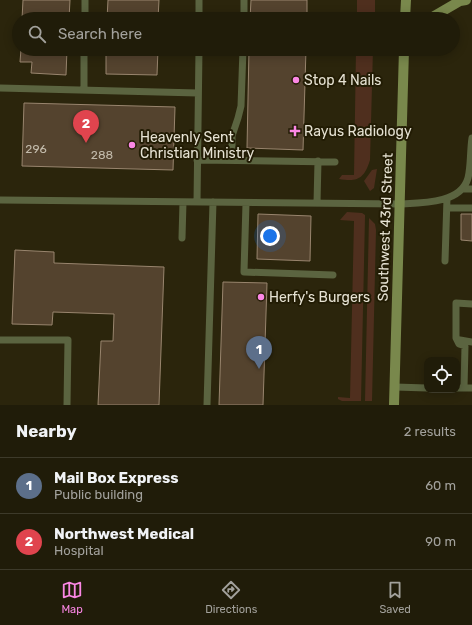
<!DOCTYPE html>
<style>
:root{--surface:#201c09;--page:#2d2917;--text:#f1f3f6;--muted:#a2a19c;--line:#3d3a2a;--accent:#fb87e5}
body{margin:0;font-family:Rubik,sans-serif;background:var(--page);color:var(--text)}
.controls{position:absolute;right:12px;bottom:12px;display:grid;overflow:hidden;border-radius:8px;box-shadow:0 2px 10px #0003}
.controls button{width:36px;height:36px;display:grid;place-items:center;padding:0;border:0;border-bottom:1px solid var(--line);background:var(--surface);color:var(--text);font:20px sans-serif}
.you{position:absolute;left:270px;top:236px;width:14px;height:14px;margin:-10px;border:3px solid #fff;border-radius:50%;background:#1a73e8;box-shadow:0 0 0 6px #1a73e833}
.badge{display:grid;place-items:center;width:26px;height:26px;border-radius:50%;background:var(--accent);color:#fff;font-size:13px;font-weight:700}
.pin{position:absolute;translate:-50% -33px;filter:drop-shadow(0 1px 2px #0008)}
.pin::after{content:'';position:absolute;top:21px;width:14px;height:12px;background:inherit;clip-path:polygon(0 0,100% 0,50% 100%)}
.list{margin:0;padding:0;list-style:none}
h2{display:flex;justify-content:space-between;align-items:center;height:52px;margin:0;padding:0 16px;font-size:17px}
h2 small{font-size:13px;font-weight:400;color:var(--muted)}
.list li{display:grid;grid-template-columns:26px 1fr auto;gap:12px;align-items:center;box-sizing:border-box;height:56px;padding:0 16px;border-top:1px solid var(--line)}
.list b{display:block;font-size:15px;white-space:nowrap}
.list p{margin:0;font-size:13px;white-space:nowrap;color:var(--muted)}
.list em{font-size:13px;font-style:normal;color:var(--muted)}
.icon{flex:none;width:22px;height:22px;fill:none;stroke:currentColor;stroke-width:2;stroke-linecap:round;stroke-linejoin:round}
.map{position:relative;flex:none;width:472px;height:405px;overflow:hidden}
.search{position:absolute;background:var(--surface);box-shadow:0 2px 10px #0003;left:12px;right:12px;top:12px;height:44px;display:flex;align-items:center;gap:10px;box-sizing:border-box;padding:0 14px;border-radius:22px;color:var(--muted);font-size:15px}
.sheet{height:164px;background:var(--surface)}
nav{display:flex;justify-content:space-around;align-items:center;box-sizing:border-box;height:56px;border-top:1px solid var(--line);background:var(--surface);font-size:11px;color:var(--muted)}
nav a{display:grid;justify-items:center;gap:2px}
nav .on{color:var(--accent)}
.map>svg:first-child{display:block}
</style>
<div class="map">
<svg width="472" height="405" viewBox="0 0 472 405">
<rect width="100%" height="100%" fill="#2b250c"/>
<path fill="#4f2f1e" d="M357 0H375V19H357Z
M356 49H373L370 160C364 179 358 182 339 179L342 175H354Z
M377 169 374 188 370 191 364 181 372 170Z
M347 212 362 213 365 215V217L361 401H342L338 399V397L350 398 354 221 340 220Z
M369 218 375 224 376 230 372 401H365Z"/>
<path fill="#54432e" stroke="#99856e" d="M23 0H70L69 19H22Z
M108 0H159L158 19H107Z
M251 0H307V19H250Z
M21 49H67L66 75 31 73 32 62H20Z
M106 49H158L157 75 106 74Z
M249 49H306L303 150 247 148Z
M24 103 175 107 173 170 22 166Z
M258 214 311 216 310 261 257 259Z
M461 214H472V241L461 240Z
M15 250 54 252V263L164 267 159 405H98L101 341H113L114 314 53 312 52 325 12 324Z
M223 282 267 283 263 405H219Z"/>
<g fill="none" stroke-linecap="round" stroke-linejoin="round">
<path stroke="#5b6440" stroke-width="7" d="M85 19V0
M199 19V0
M244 19V0
M0 88 198 93
M84 90V49
M197 160 335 162
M232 160V136L238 118 241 106 243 49
M463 189H472
M0 200 400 204C421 203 461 204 468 178 471 166 470 151 472 138
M197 202 199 49
M246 203 244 272 333 275
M317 203 318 161
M447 208H472
M182 238 183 202
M445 261 447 198
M0 340H68L67 405
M460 340 472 342
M395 387 427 388
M457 388H472
M464 388 465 346 459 344 456 338V303L472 304
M207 405 213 202"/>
<path stroke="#79884c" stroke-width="10" d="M405 19 406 0
M429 19 460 1 466 0
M394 405 404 49"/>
</g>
<g fill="#fb87e5" stroke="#221c04" stroke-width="1.5">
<circle cx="296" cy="80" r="4"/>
<path d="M293 125h4v4h4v4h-4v4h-4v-4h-4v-4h4z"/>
<circle cx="132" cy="145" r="4"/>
<circle cx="261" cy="297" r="4"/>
</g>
<g text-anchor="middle" stroke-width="4" stroke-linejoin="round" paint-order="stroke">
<g font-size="12" fill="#c2baaa">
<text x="36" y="153">296</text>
<text x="102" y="159">288</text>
</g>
<g font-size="14" fill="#e6e2d3" stroke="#221c04" text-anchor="start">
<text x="304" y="85">Stop 4 Nails</text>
<text x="304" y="136">Rayus Radiology</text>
<text x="140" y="142">Heavenly Sent<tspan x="140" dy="16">Christian Ministry</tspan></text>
<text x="269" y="302">Herfy's Burgers</text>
</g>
<g font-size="14" fill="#e6e2d3" stroke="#221c04">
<text transform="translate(385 227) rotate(-88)" y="5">Southwest 43rd Street</text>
</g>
</g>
</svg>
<div class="controls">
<button><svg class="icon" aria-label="locate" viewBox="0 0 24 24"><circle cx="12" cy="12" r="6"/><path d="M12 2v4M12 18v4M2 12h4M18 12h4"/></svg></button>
</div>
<div class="you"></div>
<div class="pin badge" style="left:259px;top:369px;background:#5c6f8a">1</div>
<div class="pin badge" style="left:86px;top:143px;background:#e0444e">2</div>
<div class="search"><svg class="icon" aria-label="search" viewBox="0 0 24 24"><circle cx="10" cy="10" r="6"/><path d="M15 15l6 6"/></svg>Search here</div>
</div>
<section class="sheet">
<h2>Nearby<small>2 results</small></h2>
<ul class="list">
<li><span class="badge" style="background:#5c6f8a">1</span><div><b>Mail Box Express</b><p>Public building</p></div><em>60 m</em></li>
<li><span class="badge" style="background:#e0444e">2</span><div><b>Northwest Medical</b><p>Hospital</p></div><em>90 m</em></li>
</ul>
</section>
<nav>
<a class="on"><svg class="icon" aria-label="map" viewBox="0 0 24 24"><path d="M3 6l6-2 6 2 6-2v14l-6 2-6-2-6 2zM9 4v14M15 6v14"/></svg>Map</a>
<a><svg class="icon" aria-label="directions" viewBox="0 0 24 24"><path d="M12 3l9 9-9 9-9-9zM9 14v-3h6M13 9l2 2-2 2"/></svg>Directions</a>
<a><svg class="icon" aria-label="saved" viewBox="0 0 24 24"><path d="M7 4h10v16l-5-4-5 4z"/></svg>Saved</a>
</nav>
